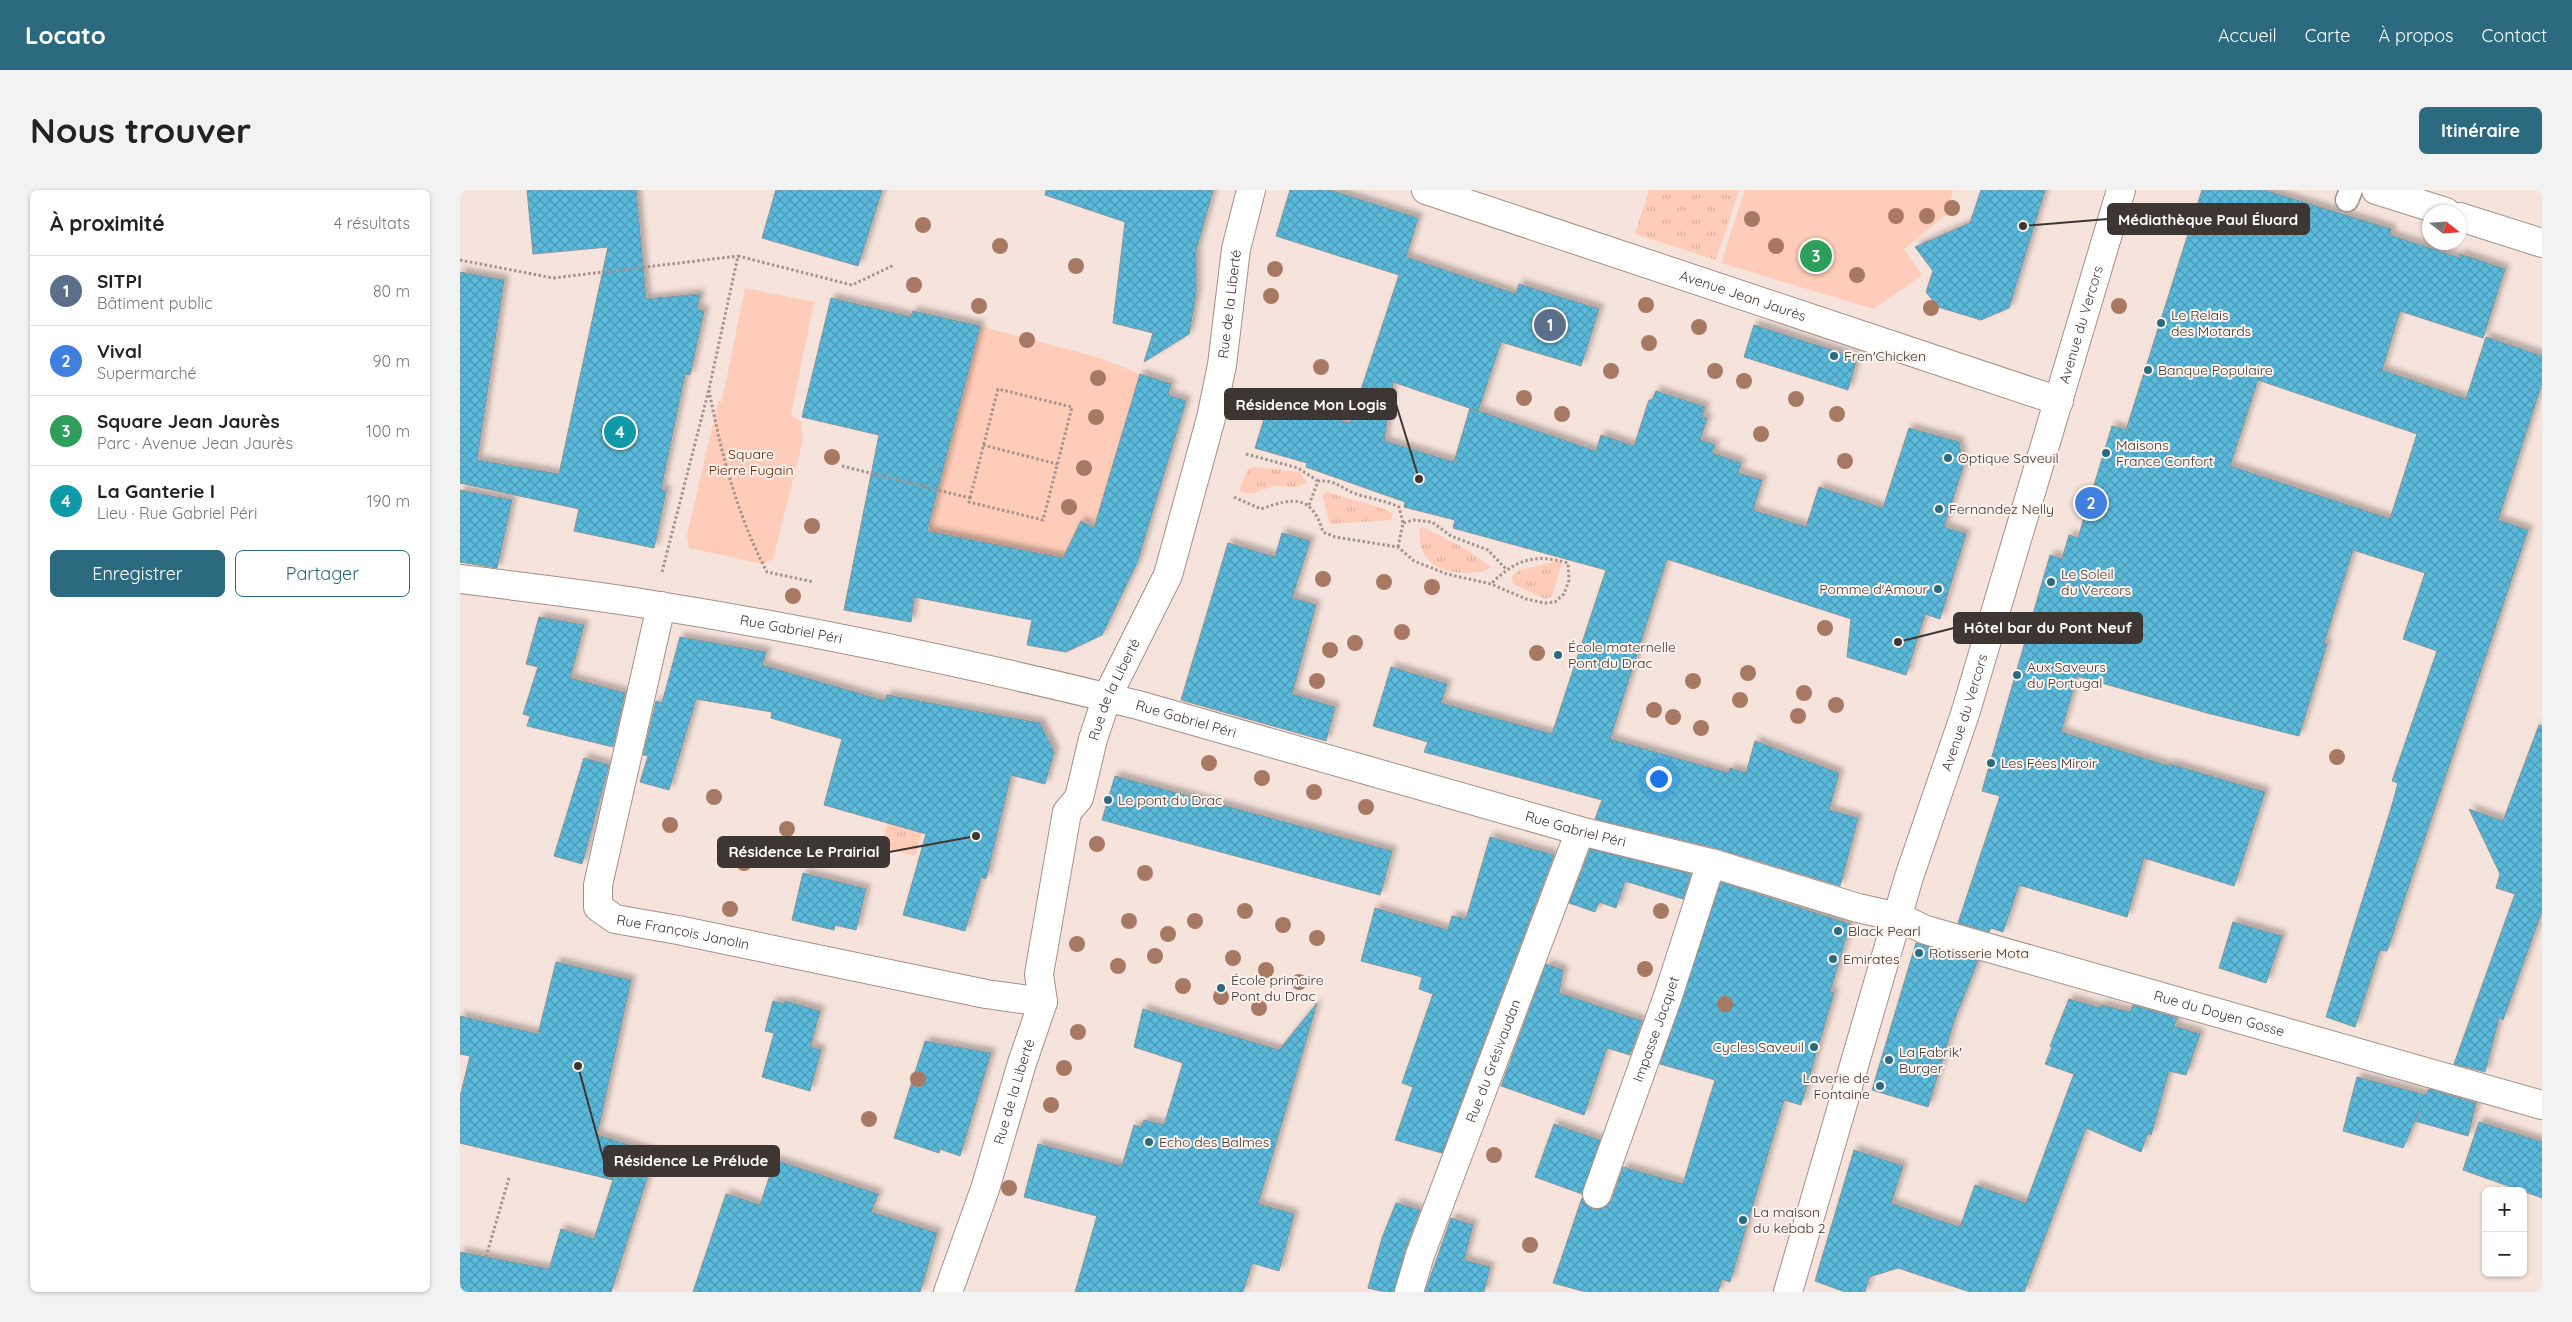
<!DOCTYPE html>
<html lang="fr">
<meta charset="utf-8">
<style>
:root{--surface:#fff;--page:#f2f2f2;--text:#222;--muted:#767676;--line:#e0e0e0;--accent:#2c6a80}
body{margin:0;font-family:Quicksand,sans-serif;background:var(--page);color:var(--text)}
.controls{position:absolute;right:15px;bottom:15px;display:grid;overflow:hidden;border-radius:8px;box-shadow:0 1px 4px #0004}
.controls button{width:45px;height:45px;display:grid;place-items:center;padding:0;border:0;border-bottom:1px solid var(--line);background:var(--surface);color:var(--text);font:25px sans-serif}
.compass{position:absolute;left:1962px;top:15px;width:45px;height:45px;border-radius:50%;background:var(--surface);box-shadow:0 1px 4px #0004;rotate:107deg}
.you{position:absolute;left:1198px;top:588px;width:18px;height:18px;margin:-12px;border:4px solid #fff;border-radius:50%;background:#1a73e8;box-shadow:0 0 0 8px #1a73e833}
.badge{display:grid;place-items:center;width:32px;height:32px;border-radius:50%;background:var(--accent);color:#fff;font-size:16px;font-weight:700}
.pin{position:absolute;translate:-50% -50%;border:2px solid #fff;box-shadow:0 1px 5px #0006}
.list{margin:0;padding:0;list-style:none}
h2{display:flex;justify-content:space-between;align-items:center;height:65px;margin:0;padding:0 20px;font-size:21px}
h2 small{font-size:16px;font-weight:400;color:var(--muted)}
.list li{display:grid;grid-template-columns:32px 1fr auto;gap:15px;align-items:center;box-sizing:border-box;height:70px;padding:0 20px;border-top:1px solid var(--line)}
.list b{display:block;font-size:19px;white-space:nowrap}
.list p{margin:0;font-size:16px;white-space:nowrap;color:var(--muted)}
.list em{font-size:16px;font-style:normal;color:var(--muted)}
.actions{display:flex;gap:10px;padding:15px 20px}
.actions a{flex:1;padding:11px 0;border:1px solid var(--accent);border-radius:8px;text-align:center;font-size:18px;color:var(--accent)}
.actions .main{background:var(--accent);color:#fff}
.map{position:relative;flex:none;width:2082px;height:1102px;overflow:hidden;border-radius:8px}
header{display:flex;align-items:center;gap:30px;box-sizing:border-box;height:70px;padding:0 25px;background:var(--accent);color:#fff}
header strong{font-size:24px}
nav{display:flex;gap:28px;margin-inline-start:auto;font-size:18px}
.intro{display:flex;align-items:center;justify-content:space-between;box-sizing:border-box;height:120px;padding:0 30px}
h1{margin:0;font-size:35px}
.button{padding:12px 22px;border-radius:8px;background:var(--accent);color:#fff;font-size:18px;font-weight:700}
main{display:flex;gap:30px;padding:0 30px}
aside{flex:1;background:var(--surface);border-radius:8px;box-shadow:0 1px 4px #0004}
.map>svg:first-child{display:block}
</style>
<header>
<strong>Locato</strong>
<nav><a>Accueil</a><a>Carte</a><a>À propos</a><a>Contact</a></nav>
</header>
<div class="intro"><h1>Nous trouver</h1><a class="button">Itinéraire</a></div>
<main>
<aside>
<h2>À proximité<small>4 résultats</small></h2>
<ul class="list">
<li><span class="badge" style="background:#5c6f8a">1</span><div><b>SITPI</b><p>Bâtiment public</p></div><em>80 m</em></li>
<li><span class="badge" style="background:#3f7fe0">2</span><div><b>Vival</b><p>Supermarché</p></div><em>90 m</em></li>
<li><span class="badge" style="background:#2e9e5b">3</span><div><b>Square Jean Jaurès</b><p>Parc · Avenue Jean Jaurès</p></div><em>100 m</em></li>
<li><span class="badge" style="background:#0f9aa8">4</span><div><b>La Ganterie I</b><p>Lieu · Rue Gabriel Péri</p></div><em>190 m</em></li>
</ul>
<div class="actions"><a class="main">Enregistrer</a><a>Partager</a></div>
</aside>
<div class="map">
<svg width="2082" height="1102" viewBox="0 0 2082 1102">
<defs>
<pattern id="grass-tufts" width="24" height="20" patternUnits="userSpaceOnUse" patternTransform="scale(1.25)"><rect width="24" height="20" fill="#feccb8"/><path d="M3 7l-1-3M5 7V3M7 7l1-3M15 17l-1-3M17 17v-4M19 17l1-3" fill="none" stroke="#dbb09f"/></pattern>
<pattern id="building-cross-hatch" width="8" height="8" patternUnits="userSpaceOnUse" patternTransform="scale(1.25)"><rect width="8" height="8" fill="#5abadc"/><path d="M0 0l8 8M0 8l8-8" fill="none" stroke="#4c98b3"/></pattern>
<filter id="shadow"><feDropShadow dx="4.5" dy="-4.5" stdDeviation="2.5" flood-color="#0004"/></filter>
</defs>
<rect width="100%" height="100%" fill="#f6e3db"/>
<path fill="url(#grass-tufts)" d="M1189 0H1279L1256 70 1175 44Z
M795 277 840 282 847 293C830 302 825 293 811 297 799 300 792 307 779 301L788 279Z
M868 302C884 309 922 315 933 324L931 330 870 334 862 305Z
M963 337 1004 358 1031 377C1015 388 977 384 966 367 960 359 960 349 959 340Z
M1098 371 1102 373 1092 406 1086 409 1053 394 1052 386 1060 380Z
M435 605 463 638 455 666 421 657Z"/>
<path fill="#feccb8" d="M1285 0H1493L1487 24 1444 59 1462 85 1414 119 1261 73Z
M285 98 354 112 331 225 341 232 343 250 313 369 303 374 229 358 227 345 258 212 262 211Z
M520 136 640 168 680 184 663 239 712 254 706 278 680 271 637 330 621 332 598 376 586 365 468 341Z"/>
<path fill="url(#building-cross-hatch)" stroke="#83969d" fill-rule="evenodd" filter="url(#shadow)" d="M67 0H176L186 109 240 104 237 119 244 121 230 185 225 184 201 299 206 301 194 358 114 341 119 319 0 293V82L44 90 17 270 99 284 148 57 73 64Z
M316 0H422L398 76 302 48Z
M586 0H753L736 61V104L729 144 684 172 693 143 653 133 665 32 585 5Z
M830 0H870L958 28 946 67 1056 104 1059 94 1139 119 1121 176 1041 152 1018 221 933 192 924 251 994 272 1010 218 1136 261 1141 245 1174 256 1189 210H1192L1196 201 1245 217 1242 227 1247 228 1240 250 1255 255 1252 263 1281 273 1278 283 1302 290 1293 320 1346 337 1359 297 1423 318 1449 238 1499 252 1503 277 1484 337 1506 344 1480 429 1465 424 1446 485 1387 467 1391 429 1207 369 1150 549 1268 583 1270 578 1286 583 1295 551 1379 583 1369 620 1398 628 1380 696 1255 658 1135 629 1142 610 964 562 968 552 913 536 931 477 987 494 981 513 1092 544 1146 380 993 338 995 330 944 317 945 312 846 277 847 273 795 258 810 210 890 233 939 85 816 46Z
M1521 0H1585L1549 118 1521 130 1478 117 1466 102 1473 81 1455 57 1510 33Z
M1742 0H1804L1931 39 1930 45 2000 68V64L2045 79 2023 148 1940 121 1922 180 2006 209 2026 147 2082 166V193L2038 330 2068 340 1927 761 1920 760 1895 837 1866 827 1932 615 1938 593 1932 591 1977 461 1943 449 1965 383 1893 360 1864 453 1867 454 1839 546 1747 523 1617 486 1601 542 1709 576 1710 574 1805 602 1774 696 1684 668 1667 727 1559 695 1543 742 1531 738 1529 742 1498 733 1540 606 1522 601 1590 365 1602 369 1609 345 1618 348 1652 236 1666 240ZM1798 190 1957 244 1930 329 1770 276Z
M371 108 451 127 453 121 520 136 467 341 603 368 621 331 634 338 680 184 711 194 708 205 726 211 677 373 642 445 606 462 567 455 572 430 454 407 451 432 384 420 419 245 342 227Z
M1294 135 1397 168 1388 200 1284 167Z
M0 300 52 310 37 378 0 372Z
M822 343 850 351 832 408 856 415 832 504 875 517 866 551 721 510 768 353 815 367Z
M79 427 124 435 110 488 165 503 153 557 67 536 70 526 63 524 78 477 66 474Z
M220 447 306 462 302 475 425 511 427 505 580 533 594 562 585 594 551 585 526 689 521 687 505 741 443 725 466 644 364 615 382 549 311 528 312 522 236 509 209 600 180 592 188 566 183 565 196 511 202 513Z
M2079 535 2082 536V721L2043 830 2039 828 2025 882 1994 874 2055 704 2036 698 2040 684 2009 619 2043 631Z
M124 568 149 575 122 674 94 666Z
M655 586 932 661 920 705 642 630Z
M1030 647 1094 665 982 963 935 950 953 897 942 893 973 804 959 799 962 787 901 771 915 718 988 740 992 726 1006 729Z
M1130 659 1231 684 1223 709 1165 691 1156 718 1139 712 1135 722 1109 713Z
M343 683 406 699 396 740 375 735 374 740 332 730Z
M1261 692 1390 734 1370 802 1374 803 1341 915 1324 910 1270 1092 1262 1089 1258 1102H1126L1093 1093 1122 1008 1125 1014 1132 1019H1139L1147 1016 1152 1009 1163 977 1223 994 1255 890 1200 874Z
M1773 732 1822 746 1806 793 1759 778Z
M1456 753 1518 771 1494 831 1468 917 1412 900Z
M96 772 171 790 137 945 195 963 151 1102H0V1062L89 1079 101 1039 134 1049 153 990 0 953V907L10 866 0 864V826L78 844Z
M1086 774 1103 780 1099 803 1182 831 1170 865 1147 858 1124 925 1041 896Z
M1609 809 1640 818 1641 815 1670 822 1673 815 1717 828 1714 836 1740 844 1726 885 1709 881 1691 945 1687 944 1681 962 1626 938 1564 1102H1510L1438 1078 1409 1087 1405 1102H1385L1355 1091 1394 960 1443 976 1431 1013 1472 1028 1500 1037 1515 995 1566 1013 1614 884 1585 874 1592 857 1590 856Z
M313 811 324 814 325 811 360 821 350 857 361 860 350 901 302 887 314 843 305 841Z
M857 813 798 1014 834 1024 819 1081 792 1073 783 1102H615L637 1026 564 1007 578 954 662 976 674 935 681 937 684 930 704 935 723 873 674 857 683 819 819 860Z
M465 851 531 863 500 966 480 959 479 963 434 948Z
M1897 887 1966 905 1969 899 2016 913 2008 946 1955 931 1961 917 1943 958 1883 941Z
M2019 932 2082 952V1008L2003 980Z
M1094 934 1140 950 1122 1004 1075 987Z
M315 970 418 1004 411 1022 477 1043 460 1102H233L266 1004 300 1015Z
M936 1013 960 1020 945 1060 934 1102H925L908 1098 922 1048Z
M991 1028 1013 1035 1004 1070 1030 1077 1024 1102H965Z"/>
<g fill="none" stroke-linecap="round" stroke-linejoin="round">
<g stroke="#a29089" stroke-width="25">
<path id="lane" d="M1887 10 1891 0"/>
</g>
<g stroke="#a29089" stroke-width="30">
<g id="street">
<path d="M1916 0 1986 22"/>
<path d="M2000 27 2082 53"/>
<path id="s1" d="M0 389C62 397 125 404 187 414 352 440 516 475 678 515L1120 641 1251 673 1398 718 1438 727 1466 740 2082 915"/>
<path id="s2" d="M201 416 138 695V717L155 729 218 740 526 804 583 812"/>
<path id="s3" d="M1137 1004 1208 806 1251 673"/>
<path id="s4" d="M488 1102 525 999 562 873 583 812 579 784 607 622 619 608 633 549 647 507 708 385 751 228 762 175 776 59 791 0"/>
<path id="s5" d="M949 1102 960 1065 1120 641"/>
</g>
</g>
<g stroke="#a29089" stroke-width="30">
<g id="secondary">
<path id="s6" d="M966 0 1599 211"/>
<path id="s7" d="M1328 1102 1449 687 1505 524 1661 0"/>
</g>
</g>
<path stroke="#a2948e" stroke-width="3" stroke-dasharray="2.5 2.5" stroke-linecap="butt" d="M0 70 93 88 278 66
M249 200C261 263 277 325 307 382L354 392
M523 255 597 274
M786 264 838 278 858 291
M382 276 510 308 509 312 583 330 612 217 538 199 510 308
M774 307 801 319C834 307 852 305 863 342L875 347 938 357 954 371 987 384 1031 394 1066 409 1085 413 1095 412 1104 404 1109 390 1108 373C1074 363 1055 370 1031 394
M849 315 858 291C876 290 879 297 894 303 909 309 925 310 939 317L943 333
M938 357 943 333 954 330 972 332 991 346 1028 360 1046 379
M202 382 249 199 278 66 392 95 434 75
M26 1067 49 988"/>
<use href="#lane" stroke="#fff" stroke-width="22"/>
<use href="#street" stroke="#fff" stroke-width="28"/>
<use href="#secondary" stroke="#fff" stroke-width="28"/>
</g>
<g fill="#a77963">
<circle cx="1492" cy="18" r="8"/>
<circle cx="1436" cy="26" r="8"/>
<circle cx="1467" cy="26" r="8"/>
<circle cx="1292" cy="29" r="8"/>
<circle cx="463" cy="35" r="8"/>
<circle cx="540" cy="56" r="8"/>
<circle cx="1316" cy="56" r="8"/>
<circle cx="616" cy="76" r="8"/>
<circle cx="815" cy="79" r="8"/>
<circle cx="1397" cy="85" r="8"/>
<circle cx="454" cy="95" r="8"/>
<circle cx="811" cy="106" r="8"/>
<circle cx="1186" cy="115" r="8"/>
<circle cx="519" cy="116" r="8"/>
<circle cx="1659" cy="116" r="8"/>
<circle cx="1471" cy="118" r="8"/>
<circle cx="1239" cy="137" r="8"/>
<circle cx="567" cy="150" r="8"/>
<circle cx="1189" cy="153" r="8"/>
<circle cx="861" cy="177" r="8"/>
<circle cx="1151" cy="181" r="8"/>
<circle cx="1255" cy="181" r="8"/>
<circle cx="638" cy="188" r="8"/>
<circle cx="1284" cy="191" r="8"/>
<circle cx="1064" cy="208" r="8"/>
<circle cx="1336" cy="209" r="8"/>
<circle cx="1102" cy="224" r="8"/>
<circle cx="1377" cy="224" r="8"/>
<circle cx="636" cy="227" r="8"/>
<circle cx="1301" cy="244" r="8"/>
<circle cx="372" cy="267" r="8"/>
<circle cx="1385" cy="271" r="8"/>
<circle cx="624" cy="278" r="8"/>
<circle cx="609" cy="317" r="8"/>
<circle cx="352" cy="336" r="8"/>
<circle cx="863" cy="389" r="8"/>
<circle cx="924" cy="392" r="8"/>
<circle cx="972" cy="397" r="8"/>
<circle cx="333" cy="406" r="8"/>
<circle cx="1365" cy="438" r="8"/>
<circle cx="942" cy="442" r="8"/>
<circle cx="895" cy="453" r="8"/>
<circle cx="870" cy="460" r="8"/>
<circle cx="1077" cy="463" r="8"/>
<circle cx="1288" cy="483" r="8"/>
<circle cx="857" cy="491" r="8"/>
<circle cx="1233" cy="491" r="8"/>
<circle cx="1344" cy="503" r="8"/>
<circle cx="1280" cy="510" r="8"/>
<circle cx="1376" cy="515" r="8"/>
<circle cx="1194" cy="520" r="8"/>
<circle cx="1338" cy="526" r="8"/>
<circle cx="1213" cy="527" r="8"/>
<circle cx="1241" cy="538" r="8"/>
<circle cx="1877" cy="567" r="8"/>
<circle cx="749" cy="573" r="8"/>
<circle cx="802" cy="588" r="8"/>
<circle cx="854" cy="602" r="8"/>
<circle cx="254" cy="607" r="8"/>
<circle cx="906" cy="617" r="8"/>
<circle cx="210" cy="635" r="8"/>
<circle cx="327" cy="639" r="8"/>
<circle cx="637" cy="654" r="8"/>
<circle cx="284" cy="673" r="8"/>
<circle cx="685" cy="683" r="8"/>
<circle cx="270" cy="719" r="8"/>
<circle cx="785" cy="721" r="8"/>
<circle cx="1201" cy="721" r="8"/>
<circle cx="669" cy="731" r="8"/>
<circle cx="735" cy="731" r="8"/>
<circle cx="823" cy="735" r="8"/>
<circle cx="708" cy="744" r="8"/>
<circle cx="857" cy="748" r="8"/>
<circle cx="617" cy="754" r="8"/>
<circle cx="695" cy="766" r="8"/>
<circle cx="773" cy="768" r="8"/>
<circle cx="658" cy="776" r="8"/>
<circle cx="1185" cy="779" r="8"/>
<circle cx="806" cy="780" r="8"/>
<circle cx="839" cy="792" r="8"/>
<circle cx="723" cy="796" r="8"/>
<circle cx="761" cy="807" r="8"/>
<circle cx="1265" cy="814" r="8"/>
<circle cx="799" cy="818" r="8"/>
<circle cx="618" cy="842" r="8"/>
<circle cx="604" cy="878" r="8"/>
<circle cx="458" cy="889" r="8"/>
<circle cx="591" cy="915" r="8"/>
<circle cx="409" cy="929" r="8"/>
<circle cx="1034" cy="965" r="8"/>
<circle cx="549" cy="998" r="8"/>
<circle cx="1070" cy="1055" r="8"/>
</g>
<g fill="#2c6a80" stroke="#fef2ed" stroke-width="2">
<circle cx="1701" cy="133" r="5"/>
<circle cx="1374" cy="166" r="5"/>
<circle cx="1688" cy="180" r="5"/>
<circle cx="1646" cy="263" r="5"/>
<circle cx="1488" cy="268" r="5"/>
<circle cx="1479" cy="319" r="5"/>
<circle cx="1591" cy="392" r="5"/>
<circle cx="1478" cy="399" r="5"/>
<circle cx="1098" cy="465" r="5"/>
<circle cx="1557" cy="485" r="5"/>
<circle cx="1531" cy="573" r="5"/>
<circle cx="648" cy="610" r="5"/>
<circle cx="1378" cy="741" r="5"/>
<circle cx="1459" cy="763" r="5"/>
<circle cx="1373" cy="769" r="5"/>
<circle cx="761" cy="798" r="5"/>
<circle cx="1354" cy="857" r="5"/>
<circle cx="1429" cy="870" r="5"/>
<circle cx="1420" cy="896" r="5"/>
<circle cx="689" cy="952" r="5"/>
<circle cx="1283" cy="1030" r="5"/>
</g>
<g text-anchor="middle" stroke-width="4" stroke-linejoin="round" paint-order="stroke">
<g font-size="14" fill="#3d3633" stroke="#fef2ed">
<text dy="5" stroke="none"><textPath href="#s6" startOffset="334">Avenue Jean Jaurès</textPath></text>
<text dy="5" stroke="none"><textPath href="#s4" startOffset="1036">Rue de la Liberté</textPath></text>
<text dy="5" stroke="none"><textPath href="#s7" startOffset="1011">Avenue du Vercors</textPath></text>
<text dy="5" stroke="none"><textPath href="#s1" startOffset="335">Rue Gabriel Péri</textPath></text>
<text dy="5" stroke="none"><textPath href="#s4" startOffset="631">Rue de la Liberté</textPath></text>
<text dy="5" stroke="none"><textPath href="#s7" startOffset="606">Avenue du Vercors</textPath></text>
<text dy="5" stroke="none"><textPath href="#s1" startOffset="740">Rue Gabriel Péri</textPath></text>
<text dy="5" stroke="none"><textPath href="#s1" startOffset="1145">Rue Gabriel Péri</textPath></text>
<text dy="5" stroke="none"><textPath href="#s2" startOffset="398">Rue François Janolin</textPath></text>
<text dy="5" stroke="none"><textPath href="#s1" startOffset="1815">Rue du Doyen Gosse</textPath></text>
<text dy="5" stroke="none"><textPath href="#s3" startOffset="175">Impasse Jacquet</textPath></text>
<text dy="5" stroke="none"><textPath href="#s5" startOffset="246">Rue du Grésivaudan</textPath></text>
<text dy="5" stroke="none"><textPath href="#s4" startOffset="211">Rue de la Liberté</textPath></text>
</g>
<g font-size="14" fill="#3d3633" stroke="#fef2ed" text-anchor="start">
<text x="1711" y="130">Le Relais<tspan x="1711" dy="16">des Motards</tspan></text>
<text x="1384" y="171">Fren'Chicken</text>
<text x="1698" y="185">Banque Populaire</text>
<text x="1656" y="260">Maisons<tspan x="1656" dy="16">France Confort</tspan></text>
<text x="1498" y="273">Optique Saveuil</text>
<text x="1489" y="324">Fernandez Nelly</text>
<text x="1601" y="389">Le Soleil<tspan x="1601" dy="16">du Vercors</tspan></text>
<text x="1468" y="404" text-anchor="end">Pomme d'Amour</text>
<text x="1108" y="462">École maternelle<tspan x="1108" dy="16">Pont du Drac</tspan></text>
<text x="1567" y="482">Aux Saveurs<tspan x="1567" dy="16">du Portugal</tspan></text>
<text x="1541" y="578">Les Fées Miroir</text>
<text x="658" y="615">Le pont du Drac</text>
<text x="1388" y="746">Black Pearl</text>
<text x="1469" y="768">Rotisserie Mota</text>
<text x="1383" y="774">Emirates</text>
<text x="771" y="795">École primaire<tspan x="771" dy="16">Pont du Drac</tspan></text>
<text x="1344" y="862" text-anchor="end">Cycles Saveuil</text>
<text x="1439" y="867">La Fabrik'<tspan x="1439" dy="16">Burger</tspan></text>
<text x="1410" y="893" text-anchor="end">Laverie de<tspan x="1410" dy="16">Fontaine</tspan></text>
<text x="699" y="957">Echo des Balmes</text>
<text x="1293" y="1027">La maison<tspan x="1293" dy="16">du kebab 2</tspan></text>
</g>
<g font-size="14" fill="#672300" stroke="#fef2ed">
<text x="291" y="269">Square<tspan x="291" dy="16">Pierre Fugain</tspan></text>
</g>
</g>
<path fill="none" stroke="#3d3633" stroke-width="2" d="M1563 36L1648 29M959 289L936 214M1438 452L1494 438M516 646L429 662M118 876L144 971"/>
<g fill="#3d3633" stroke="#fef2ed" stroke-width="2">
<circle cx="1563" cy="36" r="5"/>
<circle cx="959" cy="289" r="5"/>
<circle cx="1438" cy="452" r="5"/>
<circle cx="516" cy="646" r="5"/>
<circle cx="118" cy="876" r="5"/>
</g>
<g fill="#3d3633" stroke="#3d3633" stroke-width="2">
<rect x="1648" y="14" width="201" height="30" rx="5"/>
<rect x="765" y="199" width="171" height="30" rx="5"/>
<rect x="1494" y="423" width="188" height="30" rx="5"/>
<rect x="258" y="647" width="171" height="30" rx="5"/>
<rect x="144" y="956" width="175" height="30" rx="5"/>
</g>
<g font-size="15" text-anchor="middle" font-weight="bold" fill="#fff">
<text x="1748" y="35">Médiathèque Paul Éluard</text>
<text x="851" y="220">Résidence Mon Logis</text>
<text x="1588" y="443">Hôtel bar du Pont Neuf</text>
<text x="344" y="667">Résidence Le Prairial</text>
<text x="231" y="976">Résidence Le Prélude</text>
</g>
</svg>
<div class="controls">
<button>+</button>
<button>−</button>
</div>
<svg class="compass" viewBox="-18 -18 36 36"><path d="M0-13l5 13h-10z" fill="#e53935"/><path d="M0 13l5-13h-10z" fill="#767676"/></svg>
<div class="you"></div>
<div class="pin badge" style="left:1090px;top:135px;background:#5c6f8a">1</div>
<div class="pin badge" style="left:1631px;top:313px;background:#3f7fe0">2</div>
<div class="pin badge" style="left:1356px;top:66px;background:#2e9e5b">3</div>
<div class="pin badge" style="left:160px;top:242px;background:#0f9aa8">4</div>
</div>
</main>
